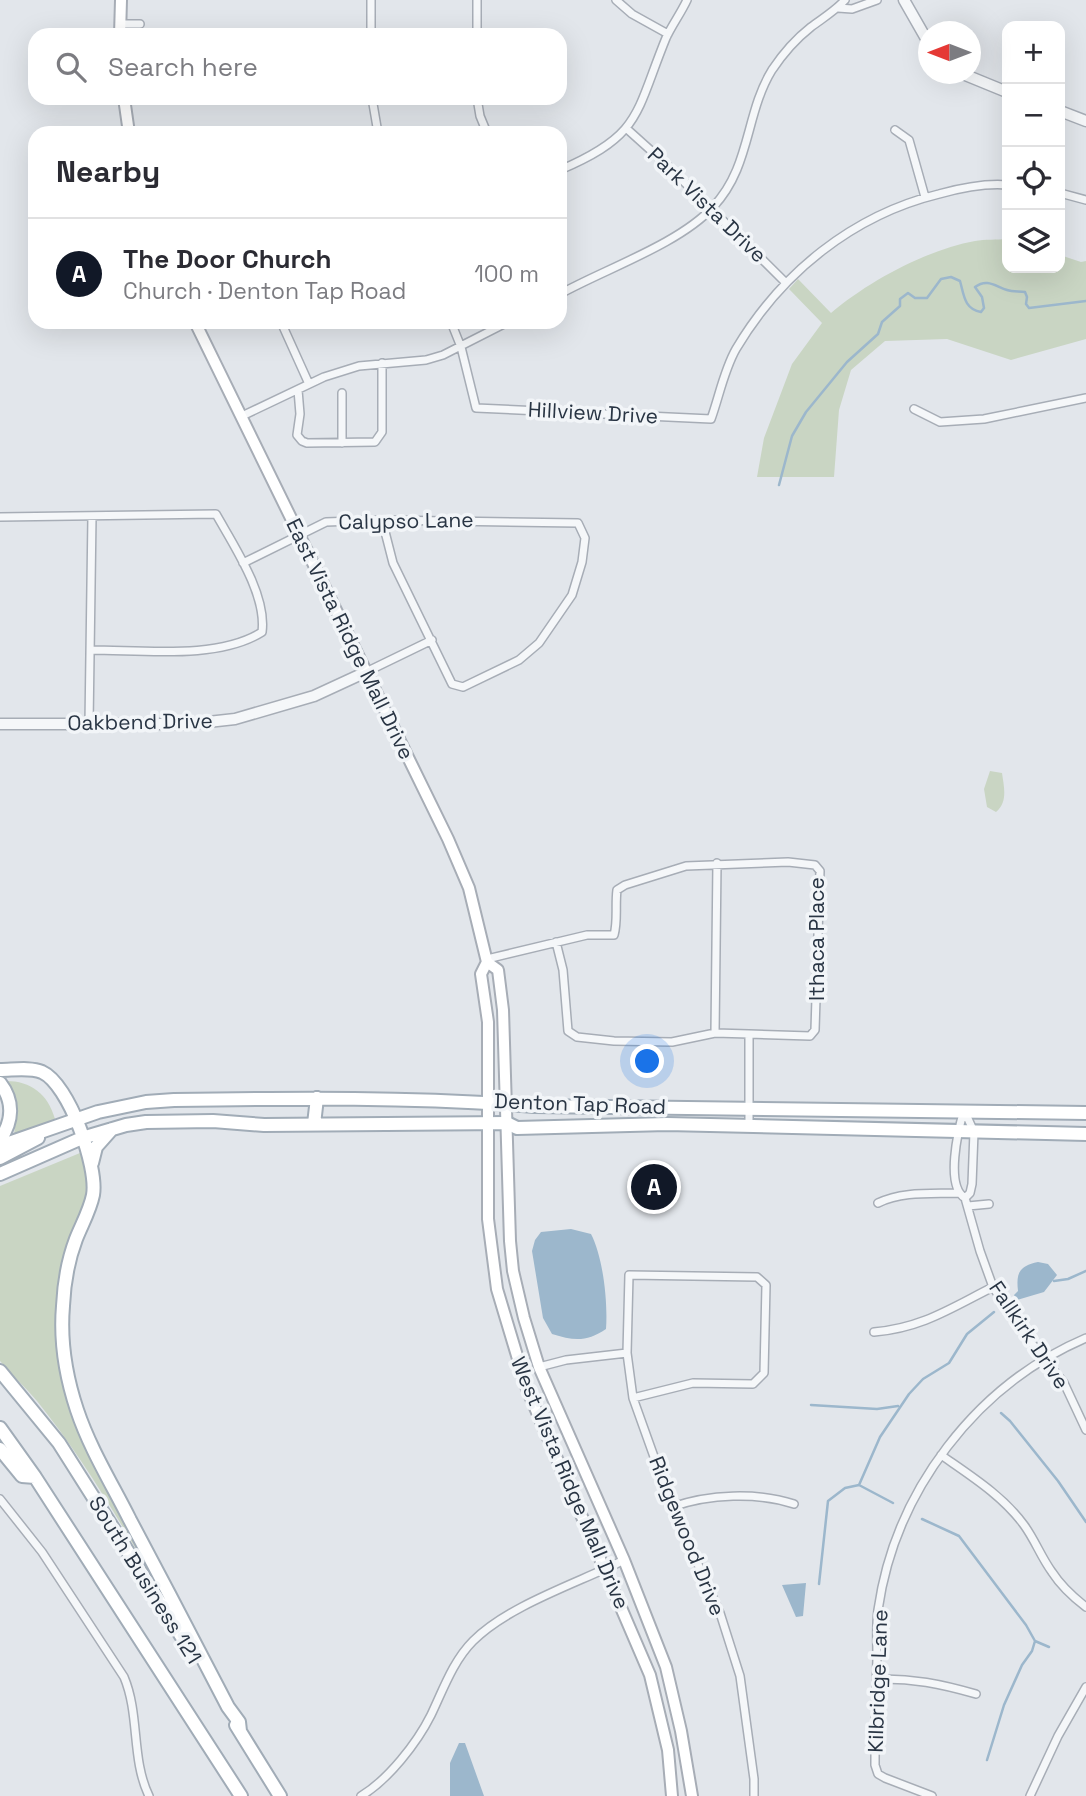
<!DOCTYPE html>
<meta charset="utf-8">
<style>
:root{--surface:#fff;--page:#f7f7f7;--text:#2b2b33;--muted:#7c7c81;--line:#e1e1e2;--accent:#111827}
body{margin:0;font-family:"Space Grotesk",sans-serif;background:var(--page);color:var(--text)}
.controls{position:absolute;right:21px;top:21px;display:grid;overflow:hidden;border-radius:14px;box-shadow:0 7px 28px #0002}
.controls button{width:63px;height:63px;display:grid;place-items:center;padding:0;border:0;border-bottom:2px solid var(--line);background:var(--surface);color:var(--text);font:35px sans-serif}
.compass{position:absolute;left:918px;top:21px;width:63px;height:63px;border-radius:50%;background:var(--surface);box-shadow:0 7px 28px #0002;rotate:270deg}
.you{position:absolute;left:648px;top:1062px;width:24px;height:24px;margin:-18px;border:5px solid #fff;border-radius:50%;background:#1a73e8;box-shadow:0 0 0 10px #1a73e833}
.badge{display:grid;place-items:center;width:46px;height:46px;border-radius:50%;background:var(--accent);color:#fff;font-size:23px;font-weight:700}
.pin{position:absolute;translate:-50% -50%;border:4px solid #fff;box-shadow:0 2px 7px #0006}
.list{margin:0;padding:0;list-style:none}
h2{display:flex;justify-content:space-between;align-items:center;height:91px;margin:0;padding:0 28px;font-size:30px}
h2 small{font-size:23px;font-weight:400;color:var(--muted)}
.list li{display:grid;grid-template-columns:46px 1fr auto;gap:21px;align-items:center;box-sizing:border-box;height:112px;padding:0 28px;border-top:2px solid var(--line)}
.list b{display:block;font-size:26px;white-space:nowrap}
.list p{margin:0;font-size:23px;white-space:nowrap;color:var(--muted)}
.list em{font-size:23px;font-style:normal;color:var(--muted)}
.icon{flex:none;width:38px;height:38px;fill:none;stroke:currentColor;stroke-width:2;stroke-linecap:round;stroke-linejoin:round}
.map{position:relative;flex:none;width:1086px;height:1796px;overflow:hidden}
.search{position:absolute;background:var(--surface);box-shadow:0 7px 28px #0002;left:28px;top:28px;width:539px;height:77px;display:flex;align-items:center;gap:18px;box-sizing:border-box;padding:0 24px;border-radius:21px;color:var(--muted);font-size:26px}
.panel{position:absolute;background:var(--surface);box-shadow:0 7px 28px #0002;left:28px;top:126px;width:539px;height:203px;border-radius:21px}
.map>svg:first-child{display:block}
</style>
<div class="map">
<svg width="1086" height="1796" viewBox="0 0 1086 1796">
<rect width="100%" height="100%" fill="#e2e6eb"/>
<path fill="#c9d5c3" d="M1007 239V268H1060V255L1081 262 1086 261V339L1011 360 947 339 885 341 851 370 839 410 834 477H757L764 438 792 364 822 323 789 289 798 279 831 313C869 281 926 250 975 241 985 239 997 240 1007 239Z
M990 771 1002 773C1004 787 1008 802 996 812L987 807 984 789Z
M6 1081C31 1081 48 1094 55 1119L53 1122 14 1135 17 1109 15 1099Z
M80 1153 89 1177V1190L67 1256 66 1380 159 1588C121 1524 84 1459 37 1401 25 1387 12 1375 0 1361V1186Z"/>
<path fill="#9cb7cc" d="M571 1229 591 1234C603 1257 608 1302 606 1329 587 1342 574 1341 552 1334L543 1318 532 1251 535 1240 541 1232Z
M1038 1262 1048 1264 1057 1275 1044 1292 1017 1300 1014 1295 1018 1291C1016 1273 1019 1266 1038 1262Z
M806 1583 803 1616 796 1617 782 1585Z
M459 1743H465L484 1796H450V1763Z"/>
<g fill="none" stroke-linecap="round" stroke-linejoin="round">
<path stroke="#9cb7cc" stroke-width="2.5" d="M779 485 792 436 806 412 847 362 878 334 882 322 900 306V299L908 293 915 298H927L941 279 951 277 960 281C964 295 964 309 981 312L984 308 982 297 975 287C987 278 995 286 1007 290 1013 292 1019 291 1025 292L1027 297 1026 304 1029 308 1086 301
M1054 1281 1068 1279 1086 1271
M811 1405 877 1409 898 1406
M1001 1413 1010 1421 1058 1481 1086 1522
M859 1485 893 1503
M922 1519 959 1536 1026 1625 1035 1641 1049 1647
M819 1584 828 1501 845 1488 859 1485 880 1437 909 1394 923 1379 949 1363 967 1334 994 1312
M987 1760 1004 1705 1022 1665 1032 1651 1035 1641"/>
<g stroke="#a7adb6" stroke-width="10">
<path id="minor" d="M371 0V35
M477 0V35
M616 0 632 14 668 34
M838 8 852 9 877 0
M120 24H140
M372 98 378 133
M477 98 480 116 487 133
M627 129 667 165 785 282
M895 130 909 140 925 197
M560 170C642 135 635 114 666 38 672 25 681 13 687 0
M1060 193 1086 200
M560 294C605 269 679 244 713 207 751 167 745 114 772 70 782 55 797 38 811 27 823 18 835 11 845 0
M281 322 309 384
M451 322 461 347 476 408 711 419C719 397 724 370 736 349 781 273 853 215 939 194 961 188 984 183 1007 185
M298 390 300 414 297 435 302 441 307 443 375 442 382 432V363
M342 393V443
M914 409 940 422 984 419 1086 398
M242 416 324 377 359 366 426 360 443 355 508 322
M0 517 216 514C234 546 267 595 262 632 218 660 142 650 91 650
M243 563 326 522 382 520 578 523 585 538 582 562 572 595 539 643 519 660 463 687 452 684 393 563 382 520
M366 672 432 640
M89 724 92 516
M556 942 563 970 568 1031 577 1037 614 1041 672 1042 715 1033 749 1034V1126
M487 959 587 935H614C618 921 615 905 617 890L625 885 686 866 788 862 815 865 820 871 815 1030 810 1036 749 1034
M715 1033 717 863
M964 1110C958 1130 945 1186 965 1198L980 1251 993 1287 1025 1335 1064 1383 1086 1430
M965 1112 974 1132 972 1184 970 1193 965 1198
M878 1203C903 1191 931 1194 958 1193
M968 1206 989 1204
M874 1332C922 1328 951 1308 993 1287
M539 1367 566 1360 627 1353
M633 1398 693 1383 753 1384 764 1373 766 1285 757 1277 629 1275 627 1353 633 1398 672 1507 720 1613 740 1676 754 1779V1796
M941 1455C971 1476 1003 1496 1024 1525 1035 1540 1041 1557 1052 1572 1061 1586 1073 1597 1086 1607
M0 1499 42 1552 124 1677C140 1715 131 1759 149 1796
M672 1507C709 1494 757 1492 794 1504
M876 1679C912 1678 941 1684 976 1694
M361 1796C388 1780 417 1743 431 1715 443 1690 453 1661 473 1641 509 1605 578 1583 624 1560
M932 1796 885 1778 878 1774 875 1765C875 1729 876 1693 877 1658 877 1642 876 1625 878 1610 895 1491 976 1385 1086 1338
M1030 1796 1058 1736 1086 1687"/>
</g>
<g stroke="#a7adb6" stroke-width="13">
<path id="tertiary" d="M904 0 928 42
M963 74 1007 92
M1060 111 1086 121
M0 724H190L235 719 314 696 366 672"/>
</g>
<g stroke="#a7adb6" stroke-width="14">
<path id="secondary" d="M120 35 121 0
M124 98 129 133
M195 322 448 839 469 888 487 962 481 974 488 1022V1219L497 1289 527 1389 650 1675 668 1750 672 1796
M487 962 498 970 503 1010 510 1241 513 1271 524 1318 539 1367 624 1560 666 1667 681 1731 692 1796"/>
</g>
<g stroke="#a1acb7" stroke-width="16">
<path id="primary" d="M0 1070C13 1070 30 1067 42 1072 69 1084 98 1167 93 1195 90 1210 82 1224 76 1239 68 1260 64 1284 63 1306 60 1341 66 1377 77 1410 90 1449 112 1484 130 1520 163 1582 196 1645 228 1707L239 1722 240 1731
M0 1083C14 1101 13 1121 0 1140
M314 1124 317 1098
M0 1146 98 1112 146 1102 174 1100C294 1098 414 1097 534 1106L1086 1113
M0 1158 38 1138
M92 1163 96 1147 112 1129
M0 1174 82 1138 126 1125 146 1122 213 1121 264 1125 507 1123 517 1128 667 1124 1086 1134
M0 1371 59 1443 192 1653
M0 1428 35 1477 241 1796
M0 1449 22 1476 35 1477
M236 1725 280 1796"/>
</g>
<use href="#minor" stroke="#f5f7f9" stroke-width="7"/>
<use href="#tertiary" stroke="#f5f7f9" stroke-width="10"/>
<use href="#secondary" stroke="#fff" stroke-width="10"/>
<use href="#primary" stroke="#fff" stroke-width="12"/>
</g>
<g text-anchor="middle" stroke-width="7" stroke-linejoin="round" paint-order="stroke">
<g font-size="21" fill="#293544" stroke="#f2f5f8">
<text transform="translate(707 205) rotate(44)" y="7">Park Vista Drive</text>
<text transform="translate(593 413) rotate(3)" y="7">Hillview Drive</text>
<text transform="translate(406 521) rotate(-1)" y="7">Calypso Lane</text>
<text transform="translate(350 639) rotate(64)" y="7">East Vista Ridge Mall Drive</text>
<text transform="translate(140 722) rotate(-1)" y="7">Oakbend Drive</text>
<text transform="translate(817 939) rotate(-90)" y="7">Ithaca Place</text>
<text transform="translate(580 1104) rotate(2)" y="7">Denton Tap Road</text>
<text transform="translate(1029 1335) rotate(56)" y="7">Fallkirk Drive</text>
<text transform="translate(570 1483) rotate(67)" y="7">West Vista Ridge Mall Drive</text>
<text transform="translate(687 1536) rotate(68)" y="7">Ridgewood Drive</text>
<text transform="translate(145 1580) rotate(58)" y="7">South Business 121</text>
<text transform="translate(878 1681) rotate(-88)" y="7">Kilbridge Lane</text>
</g>
</g>
</svg>
<div class="controls">
<button>+</button>
<button>−</button>
<button><svg class="icon" aria-label="locate" viewBox="0 0 24 24"><circle cx="12" cy="12" r="6"/><path d="M12 2v4M12 18v4M2 12h4M18 12h4"/></svg></button>
<button><svg class="icon" aria-label="layers" viewBox="0 0 24 24"><path d="M12 4l9 5-9 5-9-5zM3 14l9 5 9-5"/></svg></button>
</div>
<svg class="compass" viewBox="-18 -18 36 36"><path d="M0-13l5 13h-10z" fill="#e53935"/><path d="M0 13l5-13h-10z" fill="#7c7c81"/></svg>
<div class="you"></div>
<div class="pin badge" style="left:654px;top:1187px">A</div>
<div class="search"><svg class="icon" aria-label="search" viewBox="0 0 24 24"><circle cx="10" cy="10" r="6"/><path d="M15 15l6 6"/></svg>Search here</div>
<section class="panel">
<h2>Nearby<small></small></h2>
<ul class="list">
<li><span class="badge">A</span><div><b>The Door Church</b><p>Church · Denton Tap Road</p></div><em>100 m</em></li>
</ul>
</section>
</div>
